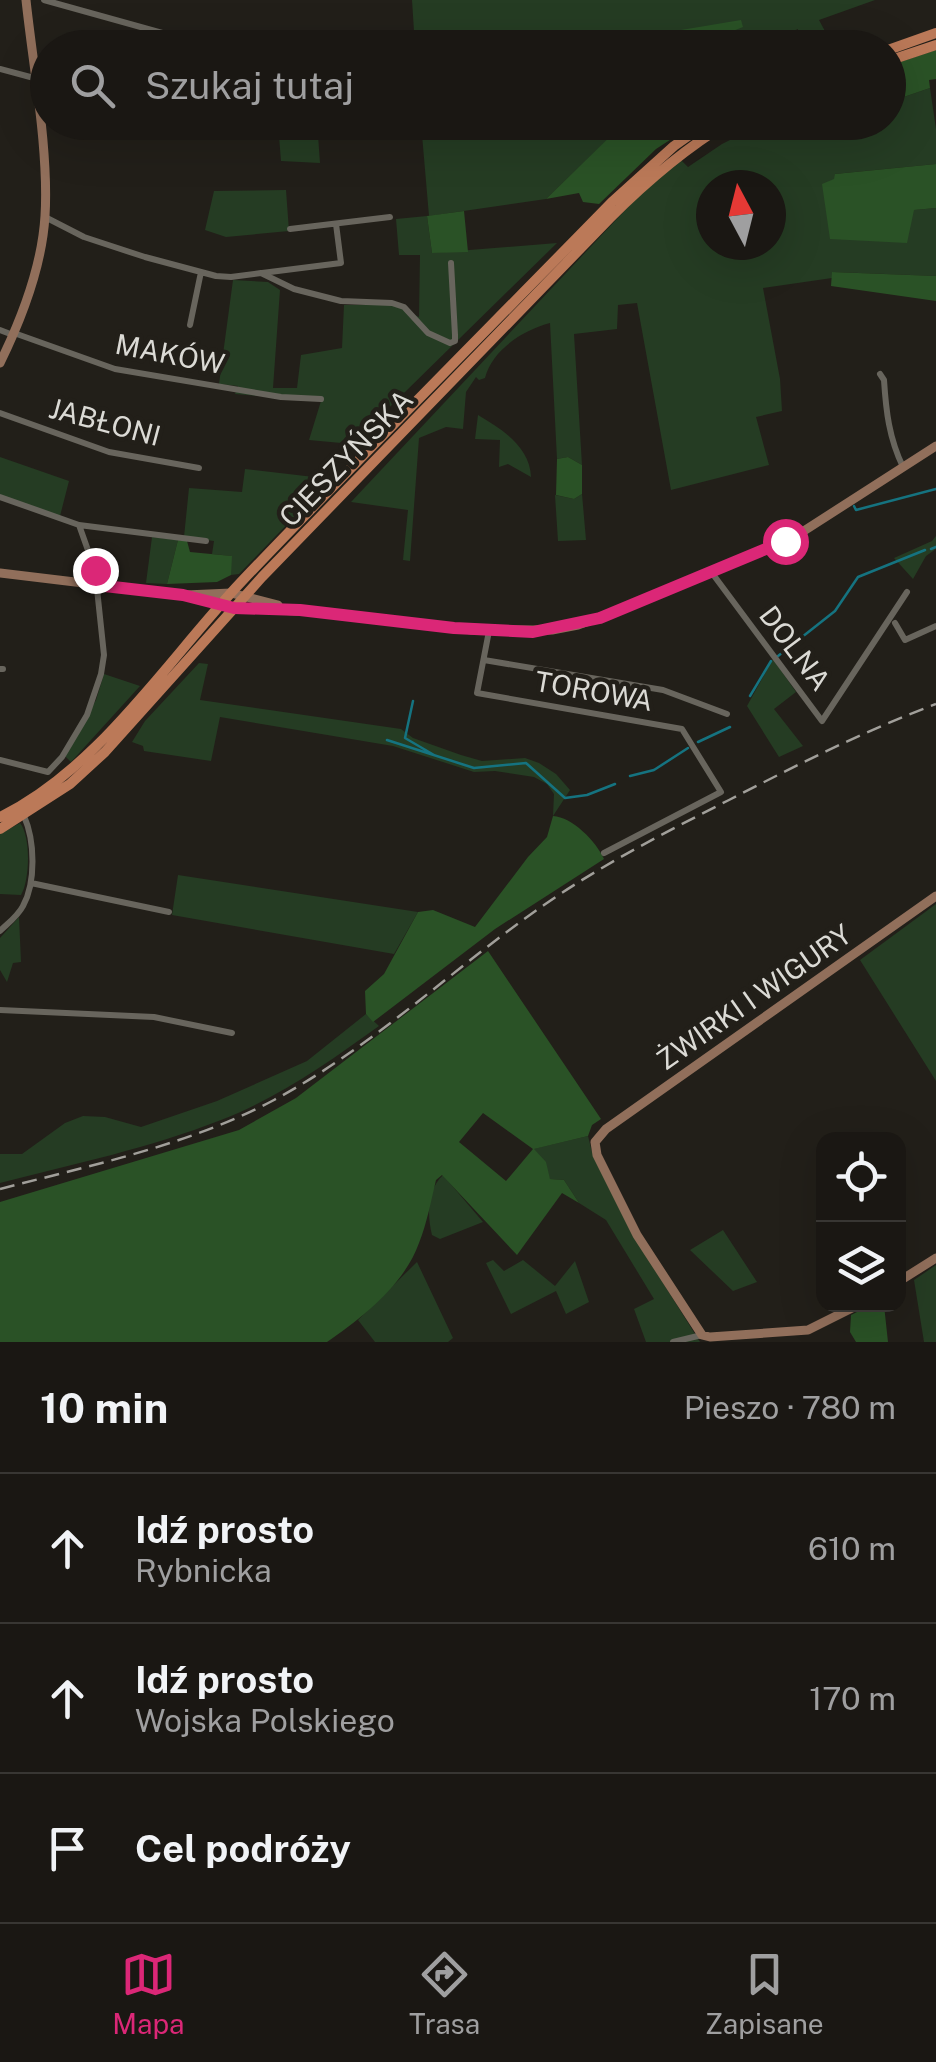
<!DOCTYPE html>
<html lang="pl">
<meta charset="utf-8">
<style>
:root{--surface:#1a1713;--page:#272421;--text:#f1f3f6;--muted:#9f9fa0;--line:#383633;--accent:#db2777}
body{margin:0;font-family:"Public Sans",sans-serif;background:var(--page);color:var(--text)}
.controls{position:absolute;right:30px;bottom:30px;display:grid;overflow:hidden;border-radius:20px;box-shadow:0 10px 40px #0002}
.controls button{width:90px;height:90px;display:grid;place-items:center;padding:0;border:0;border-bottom:2px solid var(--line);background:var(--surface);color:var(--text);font:50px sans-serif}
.compass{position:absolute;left:696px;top:170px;width:90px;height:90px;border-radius:50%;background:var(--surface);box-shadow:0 10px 40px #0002;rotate:353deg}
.stop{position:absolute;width:30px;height:30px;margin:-22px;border:8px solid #db2777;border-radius:50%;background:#fff}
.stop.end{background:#db2777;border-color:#fff;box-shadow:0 2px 10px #0008}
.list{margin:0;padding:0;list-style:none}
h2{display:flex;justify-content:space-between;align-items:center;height:130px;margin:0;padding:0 40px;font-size:42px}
h2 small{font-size:32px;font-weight:400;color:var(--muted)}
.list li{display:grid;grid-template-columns:65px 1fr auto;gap:30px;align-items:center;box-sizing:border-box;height:150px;padding:0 40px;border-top:2px solid var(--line)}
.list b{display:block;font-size:38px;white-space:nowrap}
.list p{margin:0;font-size:32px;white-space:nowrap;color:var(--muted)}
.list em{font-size:32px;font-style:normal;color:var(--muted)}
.icon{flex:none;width:55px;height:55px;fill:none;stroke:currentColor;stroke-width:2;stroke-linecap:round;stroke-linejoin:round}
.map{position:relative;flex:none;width:936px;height:1342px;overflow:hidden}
.search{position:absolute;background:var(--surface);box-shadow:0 10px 40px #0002;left:30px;right:30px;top:30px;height:110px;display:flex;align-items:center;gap:25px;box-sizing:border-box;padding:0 35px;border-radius:55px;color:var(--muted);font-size:38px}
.sheet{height:580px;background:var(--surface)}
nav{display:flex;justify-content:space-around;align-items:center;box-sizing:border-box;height:140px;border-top:2px solid var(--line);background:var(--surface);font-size:28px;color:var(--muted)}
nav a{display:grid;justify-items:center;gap:5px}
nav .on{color:var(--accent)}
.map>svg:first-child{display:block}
</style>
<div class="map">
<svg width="936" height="1342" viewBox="0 0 936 1342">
<rect width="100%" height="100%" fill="#221f19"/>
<path fill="#253c23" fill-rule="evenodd" d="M412 0H875L819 20 834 48 797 47 798 29 755 47H415Z
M930 88 936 129V164L835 174 914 210 936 208V276L833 272 832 278 763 288 780 379 782 411 756 417 769 465 671 490 637 303 618 305 617 329 574 334 582 465 568 457 557 459 550 323C523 330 492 350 485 378L479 380 476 377 466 392 463 429 446 427 419 438 410 561 403 560 408 510 351 502 644 190 681 160 688 167 722 144 764 123 888 122 889 102ZM711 185H771V245H711Z
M540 122 625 123 546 199 429 216 421 123Z
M318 135 320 163 281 161 279 136Z
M286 190 289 231 226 237 205 230 214 191Z
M427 216 432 253 557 243 352 444 309 440 321 401 235 394 238 386 219 384 233 280 268 282 280 290 273 388H297L301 355 342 348 344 305H393L419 317 420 255H399L396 219Z
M478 415C502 429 530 447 531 477L508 464 499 467 500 440 475 439Z
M0 457 69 481 60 516 0 495Z
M245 469 331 479 239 574 231 575V556L212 554 214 541 184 537 189 488 242 492Z
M582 494 586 540 558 541 555 495 574 499Z
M936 536V549L926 556 913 579 894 558 932 541Z
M152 537 178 540 167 584 146 583Z
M773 659 796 692 774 709 803 746 779 757 747 706Z
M199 663 208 664 200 700 401 729 413 738 461 755 482 761 525 758 539 763 556 774 570 790 553 816 554 794 547 784 534 777 495 771 474 772 393 746 220 717 211 761 144 751 143 746 132 742 145 721Z
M104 674 140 686 71 762 65 756 96 700Z
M20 823C31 836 30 880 21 895L0 894V834Z
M178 875 418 912 394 954 172 915Z
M936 904V1081L860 960Z
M19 917 21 962 13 963 7 982 0 970V938Z
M366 1014 379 1026C329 1062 278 1098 221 1120 150 1148 74 1164 0 1183V1154H22L65 1123 83 1116 105 1117 141 1127 217 1101 307 1061Z
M588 1136 592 1152 638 1243 700 1342H646L634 1309 654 1299 606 1220 579 1203 564 1180 550 1179 533 1149Z
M443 1175 483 1222 440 1239 432 1235C427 1215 427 1190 443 1175Z
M723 1230 757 1282 733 1291 690 1250Z
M493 1260 504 1271 523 1260 555 1286 575 1261 589 1302 566 1314 556 1291 511 1314 486 1263Z
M417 1262 453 1338 448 1342H375L358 1320Z
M936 1265V1342H924L914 1280Z"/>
<path fill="#2a5226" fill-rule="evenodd" d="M741 20 743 27 692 47H665L663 33Z
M936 50V79L929 80 930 88 889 102 888 66Z
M625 122 696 123 656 149 599 204 583 202 579 193 546 199Z
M936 164V208L914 210 907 243 830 239 822 184 834 179 835 174Z
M464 211 468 252 432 253 427 216Z
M832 272 936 276V301L831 286Z
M568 457 582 465V494L574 499 556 495 557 459Z
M178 540 187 541 190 552 232 556 231 575 217 582 167 584Z
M553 816C572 817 596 841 604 859L495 929 373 1022 366 1014 365 991 384 974 418 912 433 910 475 927 528 857 547 837Z
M488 951 601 1119 592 1125 588 1136 534 1149 546 1162 550 1179 564 1180 579 1203 562 1193 517 1255 442 1175 436 1180C431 1201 427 1223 419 1243 404 1285 362 1318 327 1342H0V1202L239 1130 296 1098ZM483 1113 533 1149 506 1181 459 1142Z
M871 1305H884L888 1342H856L850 1332 851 1315Z"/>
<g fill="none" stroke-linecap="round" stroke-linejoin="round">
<path stroke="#157380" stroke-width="2.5" d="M854 506 856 510 936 489
M931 549 936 547
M778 656 835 611 858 577 925 550
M750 696 771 661
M413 701 405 738 434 755
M387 740 474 768 526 763 565 798 587 795 615 784
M698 742 730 727
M630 776 654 770 688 748"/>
<path stroke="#68655d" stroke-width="6" d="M44 0 209 46
M0 69 34 78
M45 217 84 237 145 257 216 276 231 277 261 273 294 289 341 301 392 303 404 307 428 333 450 343 455 341V335L451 263
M290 229 390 217
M262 273 341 263 336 224
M190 325 201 272
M0 330 13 335
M14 333 115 369 281 397 321 399
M880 374 884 380C886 411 889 438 903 467
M0 413 109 452 199 468
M0 497 79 525 95 570 104 655 101 674 87 715 62 757 48 772 0 760
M79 525 206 541
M712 573 822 721 907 592
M895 623 905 640 936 626
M489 631 477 693 682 729 721 792 604 853
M484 660 663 690 727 714
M0 669H3
M31 883 169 912
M0 931C7 924 18 916 23 906 36 882 35 841 24 816
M0 1010 154 1017 232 1033
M673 1342 702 1335"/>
<path stroke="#916f5b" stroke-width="9" d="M0 363C22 318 42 267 45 216 49 151 33 66 26 0
M0 573 183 595 233 608 319 612 472 630H552L578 625 630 606 796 536 936 446
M186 595 231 593 278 605
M898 1282 936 1258
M860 1304 808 1330 710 1337 702 1335 637 1235 597 1155 595 1142 606 1129 936 896"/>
<path stroke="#bb7958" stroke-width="10" d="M888 50 936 33
M888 61 936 45
M0 817C99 769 168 659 242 581 364 453 489 328 612 202L674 146 708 122
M0 829 70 784 105 752 262 577 610 218C647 181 684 149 729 122"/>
<path stroke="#a19f9a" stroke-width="2.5" stroke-dasharray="15 8" stroke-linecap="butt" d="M0 1189C92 1165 189 1145 274 1100 373 1047 453 968 544 905 603 864 666 832 729 800 797 765 864 731 936 704"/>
</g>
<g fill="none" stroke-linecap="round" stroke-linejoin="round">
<path stroke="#db2777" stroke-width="12" d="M95 570 96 585 183 595 234 608 300 610 454 628 533 632 600 618 785 541"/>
</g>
<g text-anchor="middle" stroke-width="9" stroke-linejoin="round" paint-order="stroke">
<g font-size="28" fill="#dbdad5" stroke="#221f19">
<text transform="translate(170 354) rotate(11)" y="10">MAKÓW</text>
<text transform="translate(105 422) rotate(15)" y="10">JABŁONI</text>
<text transform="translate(346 458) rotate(-46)" y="10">CIESZYŃSKA</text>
<text transform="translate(795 648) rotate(53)" y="10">DOLNA</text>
<text transform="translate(594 691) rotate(10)" y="10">TOROWA</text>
<text transform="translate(754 997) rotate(-35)" y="10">ŻWIRKI I WIGURY</text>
</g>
</g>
</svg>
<div class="controls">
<button><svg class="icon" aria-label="locate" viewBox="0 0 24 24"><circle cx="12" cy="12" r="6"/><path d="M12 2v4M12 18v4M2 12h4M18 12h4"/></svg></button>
<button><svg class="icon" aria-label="layers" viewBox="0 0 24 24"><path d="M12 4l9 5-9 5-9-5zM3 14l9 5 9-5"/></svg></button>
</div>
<svg class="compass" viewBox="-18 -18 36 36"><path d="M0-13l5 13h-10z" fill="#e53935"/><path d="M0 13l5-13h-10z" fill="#9f9fa0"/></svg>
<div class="stop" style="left:785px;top:541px"></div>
<div class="stop end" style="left:95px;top:570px"></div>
<div class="search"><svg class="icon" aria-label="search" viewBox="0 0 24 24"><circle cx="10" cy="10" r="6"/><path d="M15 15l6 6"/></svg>Szukaj tutaj</div>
</div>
<section class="sheet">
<h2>10 min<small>Pieszo · 780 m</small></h2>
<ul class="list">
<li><svg class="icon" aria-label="ahead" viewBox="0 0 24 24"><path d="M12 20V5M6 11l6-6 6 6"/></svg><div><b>Idź prosto</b><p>Rybnicka</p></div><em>610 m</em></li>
<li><svg class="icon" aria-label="ahead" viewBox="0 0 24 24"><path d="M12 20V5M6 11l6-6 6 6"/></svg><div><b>Idź prosto</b><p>Wojska Polskiego</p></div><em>170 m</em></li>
<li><svg class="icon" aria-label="arrive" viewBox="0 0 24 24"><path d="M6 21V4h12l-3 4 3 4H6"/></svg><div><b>Cel podróży</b></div></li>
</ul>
</section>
<nav>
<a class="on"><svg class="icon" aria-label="map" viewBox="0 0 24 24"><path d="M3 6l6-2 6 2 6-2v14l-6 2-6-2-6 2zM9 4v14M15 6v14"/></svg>Mapa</a>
<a><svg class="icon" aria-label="directions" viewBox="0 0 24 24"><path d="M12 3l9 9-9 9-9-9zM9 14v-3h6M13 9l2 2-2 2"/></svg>Trasa</a>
<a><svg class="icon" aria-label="saved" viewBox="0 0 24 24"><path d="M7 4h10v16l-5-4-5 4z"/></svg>Zapisane</a>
</nav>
